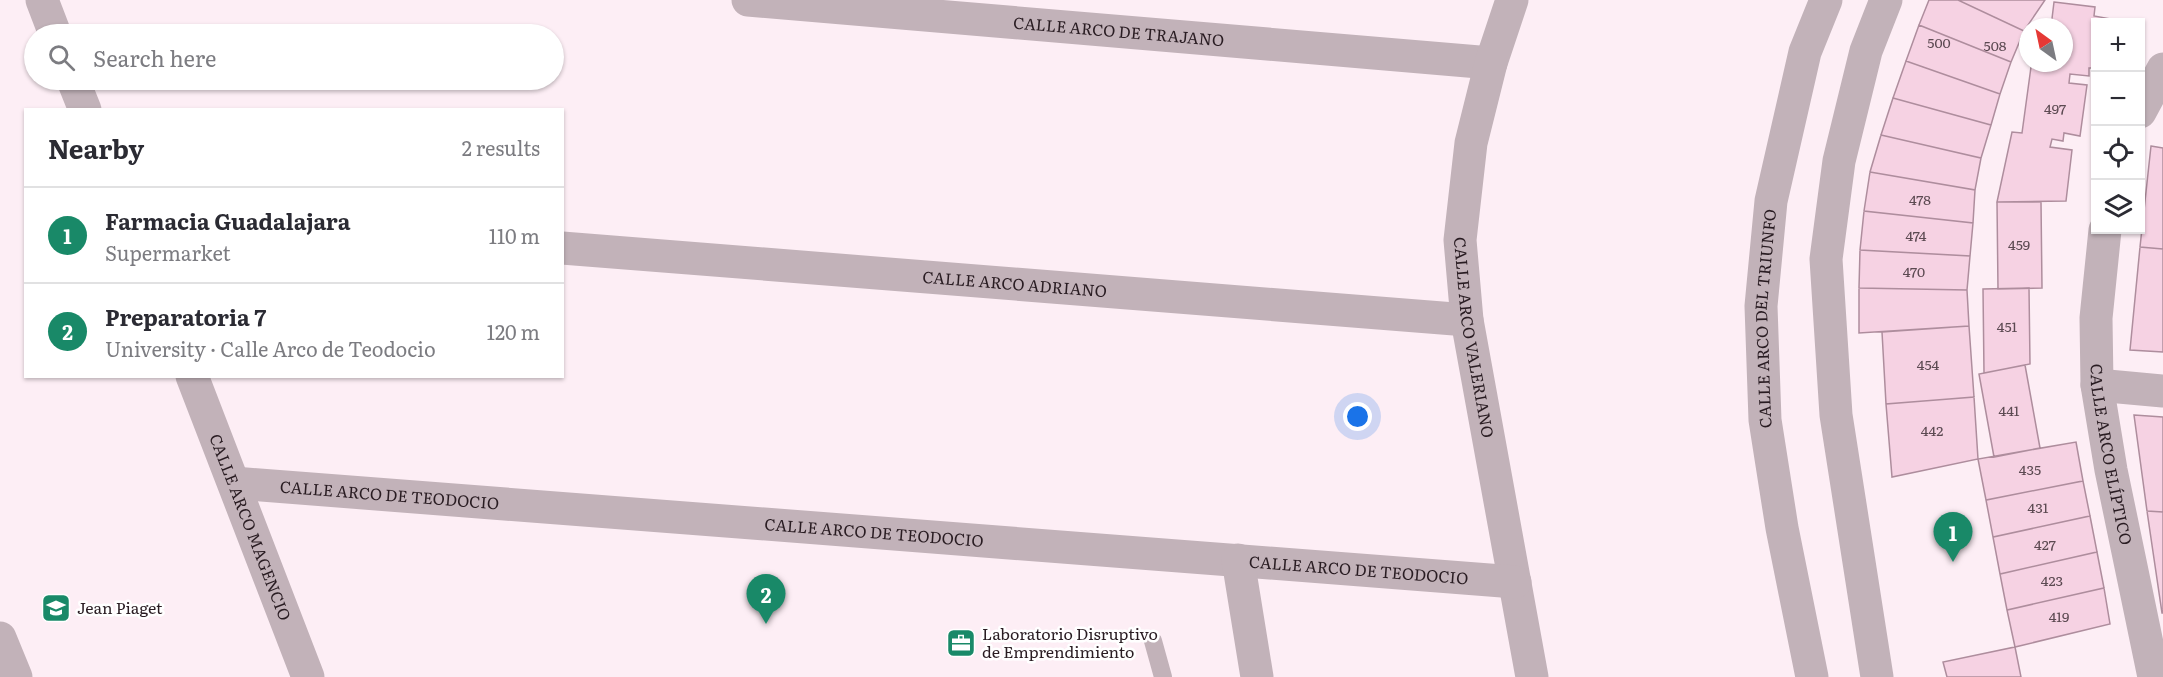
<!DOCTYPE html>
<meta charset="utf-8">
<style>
:root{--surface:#fff;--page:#f7f7f7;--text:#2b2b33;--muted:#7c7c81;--line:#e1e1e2;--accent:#198968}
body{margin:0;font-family:Literata,serif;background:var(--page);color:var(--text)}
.controls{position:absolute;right:18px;top:18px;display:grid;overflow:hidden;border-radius:0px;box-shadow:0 2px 4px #0004}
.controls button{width:54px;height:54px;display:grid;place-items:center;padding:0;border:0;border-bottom:2px solid var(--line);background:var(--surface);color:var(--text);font:30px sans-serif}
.compass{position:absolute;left:2019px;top:18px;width:54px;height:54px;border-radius:50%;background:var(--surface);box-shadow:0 2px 4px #0004;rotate:327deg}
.you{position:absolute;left:1358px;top:417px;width:21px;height:21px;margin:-15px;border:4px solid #fff;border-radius:50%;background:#1a73e8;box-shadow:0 0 0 9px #1a73e833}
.badge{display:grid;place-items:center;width:39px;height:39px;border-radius:50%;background:var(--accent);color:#fff;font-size:20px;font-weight:700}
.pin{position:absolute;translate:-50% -50px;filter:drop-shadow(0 2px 3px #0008)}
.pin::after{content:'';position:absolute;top:32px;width:21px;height:18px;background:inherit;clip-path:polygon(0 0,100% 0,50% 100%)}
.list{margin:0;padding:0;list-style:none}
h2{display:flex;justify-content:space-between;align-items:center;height:78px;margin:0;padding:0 24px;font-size:26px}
h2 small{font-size:20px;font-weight:400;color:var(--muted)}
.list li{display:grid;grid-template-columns:39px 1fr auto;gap:18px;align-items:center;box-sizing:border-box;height:96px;padding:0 24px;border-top:2px solid var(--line)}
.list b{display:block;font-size:22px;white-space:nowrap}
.list p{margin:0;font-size:20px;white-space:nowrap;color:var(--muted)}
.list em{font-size:20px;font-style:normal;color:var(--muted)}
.icon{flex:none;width:33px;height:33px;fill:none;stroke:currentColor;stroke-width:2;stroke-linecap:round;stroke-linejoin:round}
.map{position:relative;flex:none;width:2163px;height:677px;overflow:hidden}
.search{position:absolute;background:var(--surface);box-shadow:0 2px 4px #0004;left:24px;top:24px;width:540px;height:66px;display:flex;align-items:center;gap:15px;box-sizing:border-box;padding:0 21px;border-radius:33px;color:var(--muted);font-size:22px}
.panel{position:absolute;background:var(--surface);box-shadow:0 2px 4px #0004;left:24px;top:108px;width:540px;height:270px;border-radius:0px}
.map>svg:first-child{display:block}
</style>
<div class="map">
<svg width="2163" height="677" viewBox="0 0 2163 677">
<rect width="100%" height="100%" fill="#fdeef5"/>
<path fill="#f6d2e3" stroke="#ae8d9d" stroke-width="1.5" d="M1929 0H1958L2024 31 2011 62 1919 25Z
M1958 0H2045L2024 31Z
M2054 2 2095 7 2094 16 2111 19 2110 22H2096V68H2089V76L2070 74 2069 83 2087 85 2080 136 2064 133 2063 141 2052 139 2050 147 2072 150 2066 201 1997 202 2012 132 2022 133 2031 67 2045 69 2046 63H2064V27H2051Z
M1919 25 2011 62 2000 94 1906 61Z
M1906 61 2000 94 1991 125 1893 98Z
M1893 98 1991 125 1981 158 1881 135Z
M1881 135 1981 158 1975 190 1870 172Z
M2151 146 2163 148V249L2140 247Z
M1870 172 1975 190 1973 223 1864 211Z
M1997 202H2041L2042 288 1998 289Z
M1864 211 1973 223 1970 256 1860 250Z
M2140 247 2163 249V352L2130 350Z
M1860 250 1970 256 1967 290 1859 288Z
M1859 288 1967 290 1969 326 1859 333Z
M2029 288 2030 364 1984 373 1983 289Z
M1969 326 1974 397 1886 404 1882 332Z
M2025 365 2040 448 1994 457 1979 374Z
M1974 397 1978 459 1892 477 1886 404Z
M2134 415 2163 417V512L2147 511Z
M2076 442 2083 481 1986 500 1978 459Z
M2083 481 2090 516 1993 537 1986 500Z
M2147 511 2163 512V613H2162Z
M2090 516 2097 552 2000 574 1993 537Z
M2097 552 2104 588 2007 610 2000 574Z
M2104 588 2110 624 2015 647 2007 610Z
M2015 647 2021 677H1947L1943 662Z"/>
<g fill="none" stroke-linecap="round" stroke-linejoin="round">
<path stroke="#c2b2b9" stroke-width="18" d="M1153 641 1163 677"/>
<g stroke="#c2b2b9" stroke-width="33">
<path d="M42 0 55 34"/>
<path id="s1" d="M748 0 1491 63"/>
<path id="s2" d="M1512 0 1491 63 1471 143 1460 240 1467 320 1532 677"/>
<path d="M73 80 85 110"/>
<path d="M2140 112 2163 69"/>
<path id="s3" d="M2105 230 2096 318 2097 385 2111 470 2154 677"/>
<path id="s4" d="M562 248 1467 320"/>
<path id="s5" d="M192 376 308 677"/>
<path d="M2097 385 2163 391"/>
<path id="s6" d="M234 483 1515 582"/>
<path d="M1238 560 1257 677"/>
<path d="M0 638 16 677"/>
</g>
<g stroke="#c2b2b9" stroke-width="33">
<path id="s7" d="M1812 677 1782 528 1765 420 1761 306 1771 201 1805 52 1826 0"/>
<path d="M1877 677 1836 415 1826 259 1839 161 1866 51 1886 0"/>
</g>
</g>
<defs>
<g id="school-square" transform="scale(1.5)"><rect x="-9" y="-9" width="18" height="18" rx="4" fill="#198968" stroke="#fff"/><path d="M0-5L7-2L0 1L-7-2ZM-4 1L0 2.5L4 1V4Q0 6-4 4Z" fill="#fff"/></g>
<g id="office-square" transform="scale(1.5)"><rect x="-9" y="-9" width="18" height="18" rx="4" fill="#198968" stroke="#fff"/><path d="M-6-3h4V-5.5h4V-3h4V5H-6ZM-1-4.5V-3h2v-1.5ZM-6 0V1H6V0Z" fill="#fff"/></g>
</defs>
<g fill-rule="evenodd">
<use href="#school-square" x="56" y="608"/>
<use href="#office-square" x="961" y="643"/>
</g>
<g text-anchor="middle" stroke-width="5" stroke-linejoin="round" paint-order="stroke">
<g font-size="14" fill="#5c4a52">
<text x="1939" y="48">500</text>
<text x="1995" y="51">508</text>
<text x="2055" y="114">497</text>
<text x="1920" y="205">478</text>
<text x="1916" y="241">474</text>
<text x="2019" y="250">459</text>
<text x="1914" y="277">470</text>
<text x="2007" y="332">451</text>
<text x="1928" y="370">454</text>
<text x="2009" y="416">441</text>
<text x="1932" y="436">442</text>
<text x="2030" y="475">435</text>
<text x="2038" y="513">431</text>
<text x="2045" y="550">427</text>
<text x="2052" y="586">423</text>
<text x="2059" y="622">419</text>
</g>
<g font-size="16" fill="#291c22" stroke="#fff">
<text dy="6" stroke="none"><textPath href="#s1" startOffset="372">CALLE ARCO DE TRAJANO</textPath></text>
<text dy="6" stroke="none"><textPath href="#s4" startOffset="454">CALLE ARCO ADRIANO</textPath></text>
<text dy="6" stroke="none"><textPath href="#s7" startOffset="363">CALLE ARCO DEL TRIUNFO</textPath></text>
<text dy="6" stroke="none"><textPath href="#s2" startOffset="345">CALLE ARCO VALERIANO</textPath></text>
<text dy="6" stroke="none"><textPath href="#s3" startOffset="226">CALLE ARCO ELÍPTICO</textPath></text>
<text dy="6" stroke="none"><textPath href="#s6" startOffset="156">CALLE ARCO DE TEODOCIO</textPath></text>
<text dy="6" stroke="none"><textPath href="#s5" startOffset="162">CALLE ARCO MAGENCIO</textPath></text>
<text dy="6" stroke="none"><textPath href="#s6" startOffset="642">CALLE ARCO DE TEODOCIO</textPath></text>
<text dy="6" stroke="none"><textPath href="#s6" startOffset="1128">CALLE ARCO DE TEODOCIO</textPath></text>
</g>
<g font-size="16" fill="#291c22" stroke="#fff" text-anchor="start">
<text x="77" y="614">Jean Piaget</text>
<text x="982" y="640">Laboratorio Disruptivo<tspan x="982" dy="18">de Emprendimiento</tspan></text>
</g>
</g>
</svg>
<div class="controls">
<button>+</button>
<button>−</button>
<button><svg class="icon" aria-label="locate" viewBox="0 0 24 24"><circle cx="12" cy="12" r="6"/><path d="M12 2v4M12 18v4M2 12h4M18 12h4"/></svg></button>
<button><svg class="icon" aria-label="layers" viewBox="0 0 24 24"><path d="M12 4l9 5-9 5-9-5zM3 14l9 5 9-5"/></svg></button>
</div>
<svg class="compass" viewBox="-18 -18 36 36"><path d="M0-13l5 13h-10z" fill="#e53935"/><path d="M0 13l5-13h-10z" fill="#7c7c81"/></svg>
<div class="you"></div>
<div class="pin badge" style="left:1953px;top:562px">1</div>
<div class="pin badge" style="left:766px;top:624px">2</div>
<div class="search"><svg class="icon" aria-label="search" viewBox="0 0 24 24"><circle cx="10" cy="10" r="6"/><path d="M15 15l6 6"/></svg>Search here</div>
<section class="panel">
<h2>Nearby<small>2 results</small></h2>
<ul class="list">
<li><span class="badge">1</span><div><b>Farmacia Guadalajara</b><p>Supermarket</p></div><em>110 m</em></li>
<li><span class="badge">2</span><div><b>Preparatoria 7</b><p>University · Calle Arco de Teodocio</p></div><em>120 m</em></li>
</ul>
</section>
</div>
